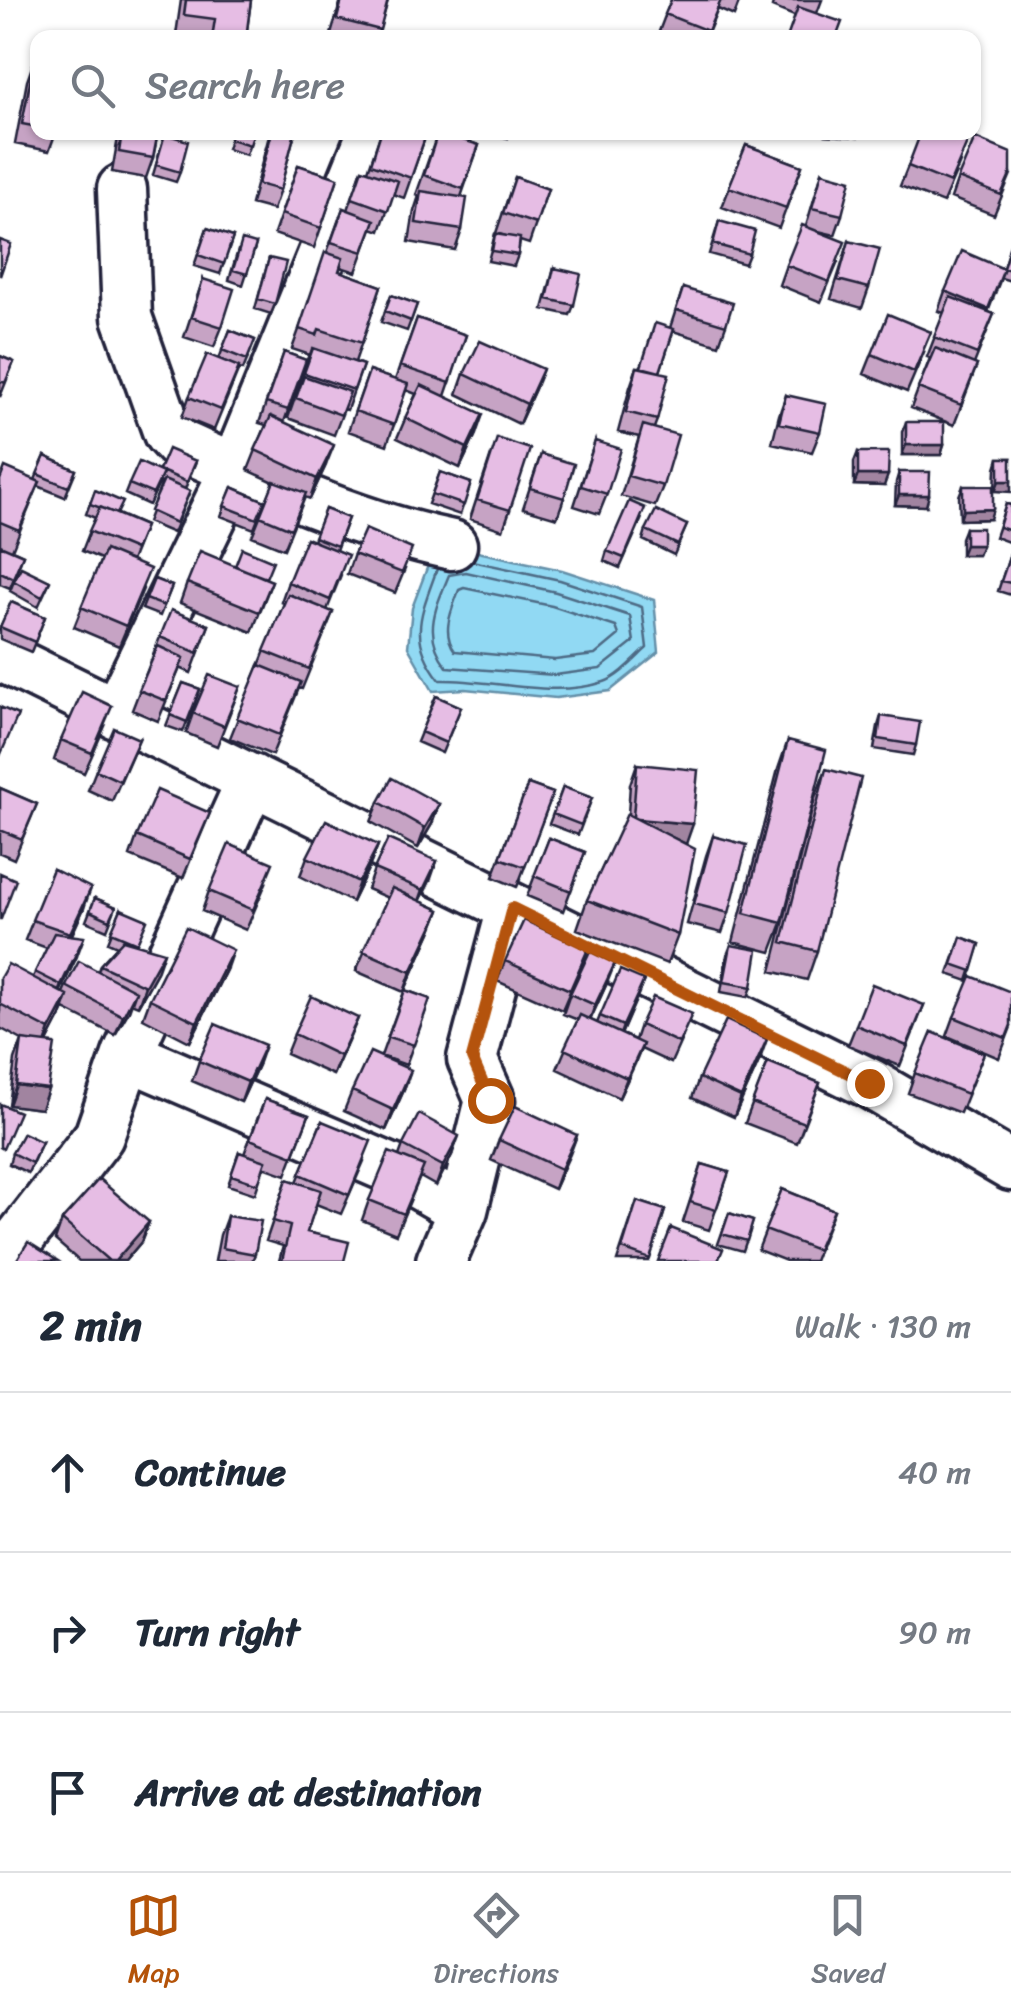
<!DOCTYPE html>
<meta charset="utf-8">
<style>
:root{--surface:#fff;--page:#f6f6f7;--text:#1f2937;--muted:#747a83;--line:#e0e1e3;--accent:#b45309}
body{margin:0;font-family:Sriracha,sans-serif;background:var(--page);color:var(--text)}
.stop{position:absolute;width:30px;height:30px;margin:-22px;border:8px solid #b45309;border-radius:50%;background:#fff}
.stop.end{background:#b45309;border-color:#fff;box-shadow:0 2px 10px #0008}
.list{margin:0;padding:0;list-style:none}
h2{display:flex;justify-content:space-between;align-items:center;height:130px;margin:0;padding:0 40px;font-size:42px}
h2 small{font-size:32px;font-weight:400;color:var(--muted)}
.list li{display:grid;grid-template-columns:65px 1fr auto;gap:30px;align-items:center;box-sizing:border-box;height:160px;padding:0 40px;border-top:2px solid var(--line)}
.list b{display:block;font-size:38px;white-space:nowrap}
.list em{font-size:32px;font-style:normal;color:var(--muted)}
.icon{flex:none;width:55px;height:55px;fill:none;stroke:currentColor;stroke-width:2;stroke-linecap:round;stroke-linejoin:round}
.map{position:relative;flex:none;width:1011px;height:1261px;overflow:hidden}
.search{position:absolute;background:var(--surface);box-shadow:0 2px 8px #0004;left:30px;right:30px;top:30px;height:110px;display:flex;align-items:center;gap:25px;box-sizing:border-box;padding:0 35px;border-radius:20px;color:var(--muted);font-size:38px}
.sheet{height:610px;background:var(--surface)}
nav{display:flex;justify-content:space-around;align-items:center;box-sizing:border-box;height:140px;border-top:2px solid var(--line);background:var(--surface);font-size:28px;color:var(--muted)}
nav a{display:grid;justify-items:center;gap:5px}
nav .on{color:var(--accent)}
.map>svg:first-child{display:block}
</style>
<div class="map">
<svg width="1011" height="1261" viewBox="0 0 1011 1261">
<rect width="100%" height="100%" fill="#fff"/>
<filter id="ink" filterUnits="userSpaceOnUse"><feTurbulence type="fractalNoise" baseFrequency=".01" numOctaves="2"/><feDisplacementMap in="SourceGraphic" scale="20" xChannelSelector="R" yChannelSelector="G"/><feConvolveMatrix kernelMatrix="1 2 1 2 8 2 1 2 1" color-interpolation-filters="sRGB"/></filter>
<g filter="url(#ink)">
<path fill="#91d9f3" stroke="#6590a9" stroke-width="2.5" d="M468 550 562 570 654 600 659 652 610 691 556 698 465 689 433 691 408 647 412 608 433 552Z"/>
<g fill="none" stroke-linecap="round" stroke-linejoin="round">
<path stroke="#4e6b85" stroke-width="2.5" d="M437 569C421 614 407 638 440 680 492 679 552 699 604 682 619 677 636 658 647 648L642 607 560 580 472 561
M466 572 556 592 630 616 634 642 600 669 555 675 447 667C422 635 435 609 449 575Z
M464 588 552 606 616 627 619 635 595 655 555 660 455 651C441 632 451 612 459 590Z"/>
<g stroke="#22223b" stroke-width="55">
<path id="minor" d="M122 189 127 317 168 433 178 444C268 484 355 525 452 545
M0 656 869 1083 1011 1166
M116 714 235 469 369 141
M127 1055 394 1170 463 1210 441 1261
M463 1210 490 1100 472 1059 512 908
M2 1261 99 1136 127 1055 252 779"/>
</g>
<use href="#minor" stroke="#fff" stroke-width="48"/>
</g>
<path fill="#c6a3c4" stroke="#22223b" stroke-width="2.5" d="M181 0H251L246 38H195L176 35Z
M341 0H388L377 38H330Z
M671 0H740L734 16 718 9 706 38H667L658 34Z
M774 0H822L817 13 794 16 772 7Z
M34 61 38 62V132H56L49 151 15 144 27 81Z
M119 132H158L153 158 146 178 112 172Z
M232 132H254L246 155 227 149Z
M270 132H295L280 190 273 210 251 204Z
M381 132H427L404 198 393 194 380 231 372 228 356 272 341 267 339 271 381 286 355 362 363 365 347 410 344 409 334 435 288 418 312 349 310 355 292 349 343 208 348 210 362 169 368 171Z
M438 132 479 145 461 197 462 230 455 250 409 242 414 211 419 196 416 195Z
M478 132H510L508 138Z
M165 134 180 172 176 182 153 175Z
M746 145 802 166 779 228 722 207Z
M960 163 943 203 900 186 908 166Z
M298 165 338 178 314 248 274 234Z
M822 172 842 215 835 235 818 231 838 262 821 302 779 285 786 265 806 226Z
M1011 174 994 215 951 198 958 178Z
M515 177 548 189 529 244 520 241 518 255 514 266 488 261 495 234 506 236 496 233Z
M719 221 749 254 745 264 709 254Z
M207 228 233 237 220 274 194 266Z
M849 241 869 288 862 308 831 299Z
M1011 241V281L1001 278 988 312 994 314 974 364 977 365 954 425 911 408 930 358 927 357 944 313 938 311 945 291 1003 268Z
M256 244 243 285 229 280 238 250Z
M269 258 275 304 271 314 255 309Z
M554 268 574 305 570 315 543 309Z
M203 279 222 327 214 347 184 337Z
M683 288 726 325 719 345 673 331 660 372 657 420 654 428 663 486 655 506 621 496 639 437 618 432 630 387 637 367H640L670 328Z
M391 295 417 304 407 331 381 322Z
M417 318 466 335 445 396 476 434 460 468 397 438 416 394 406 390 387 445 348 431 369 371 395 380Z
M230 330 255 340 243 370 239 369 214 430 182 417 189 397 219 359Z
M284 352 306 360 284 422 326 465 310 499 305 497 284 549 252 536 274 482 248 470 266 425 259 423Z
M924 352 907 392 864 374 872 354Z
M0 356 14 362 0 397Z
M464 374 535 389 519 424 457 394Z
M786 395 820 432 812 452 772 443 779 415Z
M906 422 944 445 941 455H902V432Z
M595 441 607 494 599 514 574 506Z
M858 452 884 486 854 485V462Z
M541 454 564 498 557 518 523 508Z
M45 456 76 470 65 497 38 486 12 550 23 555 10 588 0 584V480H35Z
M490 458 510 510 503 530 470 519Z
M999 458H1011L995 491 996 468Z
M196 461 185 489 190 491 173 533 147 522 162 483 160 482 149 505 125 494 129 484 159 471Z
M440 472 471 483 460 515 428 504Z
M899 472 926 506 895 505 896 482Z
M963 486 990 519 960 520 959 496Z
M232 487 265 501 254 529 221 516Z
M95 490 118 514 145 526 131 561 143 589 119 646 74 627 101 559 82 551 95 518 86 514Z
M1006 504 1011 505V543L995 537Z
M325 509 348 518 336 550 341 575 327 610 333 612 302 689 299 688 272 755 230 738 284 603 281 602 288 582 313 541Z
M642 518 620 568 604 561 607 551Z
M687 525 674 555 643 540 646 530Z
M965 528 982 545 978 555H961V538Z
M1011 551V595L998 591Z
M354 554 405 569 395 593 347 574Z
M154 579 172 586 160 616 142 609Z
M266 579 272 581 252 632 180 603 187 583Z
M14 581H50L38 607 10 591Z
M11 602 45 617 31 652 0 639V628Z
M209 625 191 673 180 668 158 721 132 710 160 637Z
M183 683 200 689 183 732 166 726Z
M240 687 217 746 186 733 193 713Z
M436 696 461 707 442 753 417 742Z
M881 716 916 745 913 755 874 749 878 726Z
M105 726 84 773 54 760 61 740Z
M139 739 112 801 88 790 96 770Z
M788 740 782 923 771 952 733 942 778 769Z
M637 764 686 844 678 935 667 964 577 929 587 900 628 814 630 784Z
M826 769 817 951 807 980 771 971 815 798Z
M528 784 553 793 517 887 493 877Z
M563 787 592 798 578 835 549 824Z
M0 788 37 804 14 859 0 853Z
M379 802 439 804 432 824 418 848 371 822Z
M210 813 183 878 130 856 137 836Z
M713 836 729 913 722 933 687 924 706 856Z
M549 838 585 852 563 911 527 896Z
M378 845 370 865 352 902 300 876 307 857Z
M437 861 420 901 440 910 432 930 405 990 430 999 406 1065 381 1056 404 992 356 971 388 898 367 889 374 869Z
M53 869 84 908 72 935 77 956 60 992 63 993 66 986 98 971 100 965 117 946 108 942 121 909 137 944 157 972 138 1006 131 1003 115 1035 64 1009 47 1043 48 1089 41 1109 9 1105 15 1060 22 1040 0 1028V978L33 977 47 948 25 940Z
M266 883 246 930 202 911 209 891Z
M95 898 116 907 107 930 86 921Z
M961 937 980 944 968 981 948 974Z
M731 945 752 987 748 997 721 992 727 955Z
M588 949 562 1010 497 981 505 961Z
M226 970 190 1042 143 1018 150 999Z
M644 980 621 1034 635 1040 640 1025 684 1034 671 1063 641 1049 619 1098 557 1069 578 1020 563 1014 570 994 607 983 590 1020 597 1023 600 1016Z
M924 1005 900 1066 848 1045 856 1025Z
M954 1017 1011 1027 999 1058 947 1036Z
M358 1018 333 1075 286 1054 294 1034Z
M984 1053 960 1113 908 1093 915 1073Z
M760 1059 734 1117 692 1098 699 1078Z
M199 1061 258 1065 241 1102 192 1081Z
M768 1062 820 1083 797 1143 745 1123Z
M404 1090 386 1130 344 1111 352 1091Z
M265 1099 309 1115 286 1175 264 1167 255 1194 228 1185 239 1152 244 1154Z
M322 1121 364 1161 341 1214 316 1204 307 1232 344 1261H279L283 1246 266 1241 287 1179 297 1182Z
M577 1135 554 1189 491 1160 499 1140Z
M42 1142 28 1173 9 1164 12 1153Z
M403 1145 452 1155 436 1186 420 1177 396 1234 362 1220 369 1200 399 1156Z
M702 1164 729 1172 709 1230 683 1222Z
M782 1189 834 1210 814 1261H786L758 1250Z
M637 1201 665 1210 649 1261H617Z
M729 1213 753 1221 743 1251 718 1244Z
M227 1216 255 1254 252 1261H215L220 1235Z
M62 1220 149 1222 141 1242 125 1261H79L55 1240Z"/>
<path fill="#a184a0" stroke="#22223b" stroke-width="2.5" d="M827 132H860L858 137 826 135Z
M543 369 535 389 519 424 527 404Z
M483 414 476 434 460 468 467 448Z
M334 445 326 465 310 499 317 479Z
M906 445H944L941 455H902Z
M858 475H888L884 486 854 485Z
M999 481H1011V492L995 491Z
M899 495H929L926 506 895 505Z
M993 509 990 519 960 520 963 510Z
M965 545H982L978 555H961Z
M439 804 432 824 418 848 425 828Z
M633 819 693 824 686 844Z
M378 845 370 865 352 902 359 882Z
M437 861 430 881 416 910 423 890Z
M91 888 84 908 63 953 70 933Z
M440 910 432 930 404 992 411 972Z
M84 937 77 956 54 1005 61 985Z
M233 950 226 970 190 1042 197 1022Z
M164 952 157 972 138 1006 145 986Z
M615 963 607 983 588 1025 595 1005Z
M644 980 636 1000 616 1046 623 1026Z
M136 991 129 1011 115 1035 123 1016Z
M68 996 61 1016 43 1050 50 1030Z
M358 1018 350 1037 333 1075 340 1056Z
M767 1039 760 1059 734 1117 741 1097Z
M643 1044 635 1064 619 1098 627 1078Z
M265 1045 258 1065 241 1102 248 1082Z
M411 1070 404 1090 386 1130 393 1110Z
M16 1085 48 1089 41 1109 9 1105Z
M577 1135 570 1154 554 1189 561 1169Z
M459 1136 452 1155 436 1186 443 1166Z
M149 1222 141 1242 125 1261H115Z"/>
<path fill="#e6bde4" stroke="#22223b" stroke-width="2.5" d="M186 0H251L246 38H212L215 19 184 15Z
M342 0H388L380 30 337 19Z
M671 0H721L708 31 665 14Z
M798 7 842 22 836 38H787Z
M34 61 38 62V127L22 124Z
M122 132H158L153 158 119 152Z
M232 132H254L250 145 230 139Z
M272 132H295L280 190 258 184Z
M381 132H427L411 178 371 164Z
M438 132 479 145 463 189 424 175Z
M921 132H941L967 143 950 183 908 166Z
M165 134 188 141 180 172 156 165Z
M975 138 1011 153V172L1001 195 958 178Z
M746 145 802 166 786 208 729 187Z
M298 165 338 178 321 228 281 214Z
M362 169 398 181 388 211 352 198Z
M822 172 851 180 842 215 812 208Z
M515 177 548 189 536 224 503 213Z
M421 191 467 198 462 230 416 223Z
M343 208 375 220 363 252 331 242Z
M719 221 755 231 749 254 713 244Z
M802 225 845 242 829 282 786 265Z
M207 228 233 237 224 264 198 255Z
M495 234 520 238 518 255 492 251Z
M0 240 11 244 0 276Z
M242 240 256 244 247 274 233 270Z
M849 241 880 249 869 288 838 280Z
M1011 243V270L1003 268Z
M962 251 1004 269 988 309 945 291Z
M325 252 343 258 339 271 381 286 362 343 319 329 317 335 299 329Z
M269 258 286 262 275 304 258 299Z
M554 268 581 274 574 305 547 299Z
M203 279 234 289 222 327 191 317Z
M683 288 733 303 726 325 676 310Z
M391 295 417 304 411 321 385 311Z
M950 297 994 314 977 354 934 337Z
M888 314 931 332 914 372 872 354Z
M417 318 466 335 450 383 400 366Z
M655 323 674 329 660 372 641 367Z
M230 330 255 340 247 360 222 350Z
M480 341 543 369 527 404 464 374Z
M313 348 363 365 354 390 304 373Z
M935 348 977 365 961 405 918 388Z
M284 352 306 360 288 410 266 403Z
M207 354 239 367 221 410 189 397Z
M0 356 14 362 5 383 0 381Z
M637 367 669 374 657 420 626 412Z
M369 371 408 384 394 425 355 411Z
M304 376 350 392 341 415 296 398Z
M421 385 483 414 467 448 405 418Z
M786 395 826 404 820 432 779 423Z
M271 416 334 445 317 479 255 450Z
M906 422H944V445H906Z
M643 425 678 435 663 486 628 476Z
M497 438 530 449 510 510 477 500Z
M595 441 621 449 607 494 581 486Z
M168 449 196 461 187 482 159 470Z
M858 452H889L888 475H858Z
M541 454 574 464 564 498 530 488Z
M45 456 76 470 68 487 37 474Z
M999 458H1011V481H999Z
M139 462 163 473 153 494 129 484Z
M5 467 40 482 19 530 0 522V480Z
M440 472 471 483 464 505 432 494Z
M899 472H930L929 495H899Z
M164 480 190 491 176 523 150 511Z
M274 481 306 493 291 529 260 516Z
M963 486H993V509L963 510Z
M232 487 265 501 257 519 224 506Z
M95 490 123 502 117 514 90 504Z
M629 501 645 508 624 558 607 551Z
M1006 504 1011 505V531L999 527Z
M100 507 145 526 135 550 89 531Z
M325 509 348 518 337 546 314 537Z
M656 510 687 525 678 545 646 530Z
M965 528H982V545H965Z
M365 529 412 549 402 573 354 554Z
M306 538 348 555 330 600 288 582Z
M0 545 23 555 13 578 0 572Z
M242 548 273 561 266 578 235 566Z
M105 550 150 569 126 626 81 607Z
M200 551 272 581 259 612 187 583Z
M1011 552V583L1001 581Z
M21 567 50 581 42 597 14 581Z
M154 579 172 586 164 606 146 599Z
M288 594 333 612 309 669 264 651Z
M11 602 45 617 35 642 0 627Z
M171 610 209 625 198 653 160 637Z
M158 646 184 658 166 701 139 690Z
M259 665 301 682 279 735 237 718Z
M209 675 240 687 224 726 193 713Z
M183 683 200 689 187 722 170 715Z
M82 692 112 706 92 753 61 740Z
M436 696 461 707 446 743 421 732Z
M0 707 18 715 0 756Z
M881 716 920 722 916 745 878 739Z
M114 728 139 739 120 781 96 770Z
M788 740 826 750 782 923 744 913Z
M637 764 698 770 693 824 637 819 633 817Z
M826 769 861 778 817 951 782 942Z
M392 778 439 804 425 828 379 802Z
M528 784 553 793 525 867 500 858Z
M563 787 592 798 581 825 553 814Z
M0 788 37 804 22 839 0 830Z
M157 790 210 813 190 859 137 836Z
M627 814 695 849 678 935 587 900Z
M326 820 378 845 359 882 307 857Z
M713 836 747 845 729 913 694 904Z
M549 838 585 852 571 891 534 876Z
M388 839 437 861 423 890 374 869Z
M229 844 273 863 253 910 209 891Z
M53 869 91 888 70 933 32 920Z
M0 873 16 880 1 919H0Z
M392 888 440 910 411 972 363 951Z
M95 898 116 907 110 920 90 911Z
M121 909 147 920 137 943 111 932Z
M524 920 588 949 570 990 505 961Z
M186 927 233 950 197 1022 150 999Z
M54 933 84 937 61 985 35 972Z
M961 937 980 944 972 971 952 964Z
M123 940 164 952 145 986 100 965Z
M731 945 758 950 752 987 724 982Z
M590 951 615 963 595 1005 570 994Z
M79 961 136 991 123 1016 66 986Z
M8 964 68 996 50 1030 0 1004V978Z
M620 970 644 980 623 1026 600 1016Z
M971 976 1011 992V1025L1006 1038 954 1017Z
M872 984 924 1005 907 1046 856 1025Z
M405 990 430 999 414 1045 388 1037Z
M311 996 358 1018 340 1056 294 1034Z
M653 997 692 1014 679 1043 640 1025Z
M580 1015 643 1044 627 1078 564 1049Z
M726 1020 767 1039 741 1097 699 1078Z
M215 1024 265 1045 248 1082 199 1061Z
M932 1032 984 1053 967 1094 915 1073Z
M22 1040 55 1044 48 1089 16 1085Z
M370 1052 411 1070 393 1110 352 1091Z
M768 1062 820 1083 804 1123 752 1103Z
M265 1099 309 1115 293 1156 250 1139Z
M0 1104 19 1112 3 1149 0 1147Z
M515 1106 577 1135 561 1169 499 1140Z
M419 1114 459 1136 443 1166 403 1145Z
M322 1121 371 1141 349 1195 300 1174Z
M23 1133 42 1142 32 1163 12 1153Z
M239 1152 266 1161 258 1184 231 1175Z
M389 1152 424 1166 404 1214 369 1200Z
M702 1164 729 1172 716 1210 690 1202Z
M99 1179 149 1222 115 1261H109L62 1220Z
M287 1179 321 1190 307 1232 349 1242 344 1261H282L290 1226 273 1221Z
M782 1189 834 1210 817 1250 765 1230Z
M637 1201 665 1210 650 1259 622 1249Z
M729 1213 753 1221 747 1241 722 1234Z
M227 1216 261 1221 255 1254 222 1248Z
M671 1228 723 1249 718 1261H658Z
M28 1242 58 1261H16Z"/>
</g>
<g fill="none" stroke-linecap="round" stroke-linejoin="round" filter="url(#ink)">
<path stroke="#b45309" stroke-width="12" d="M490 1100 472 1058 512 908 869 1083"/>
</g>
</svg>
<div class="stop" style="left:490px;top:1100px"></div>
<div class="stop end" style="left:869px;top:1083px"></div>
<div class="search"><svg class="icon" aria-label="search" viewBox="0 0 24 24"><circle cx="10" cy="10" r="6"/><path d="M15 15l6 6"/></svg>Search here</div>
</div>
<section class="sheet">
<h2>2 min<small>Walk · 130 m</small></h2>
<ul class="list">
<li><svg class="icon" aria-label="ahead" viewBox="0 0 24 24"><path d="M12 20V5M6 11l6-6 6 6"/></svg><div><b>Continue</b></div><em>40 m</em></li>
<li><svg class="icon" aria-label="right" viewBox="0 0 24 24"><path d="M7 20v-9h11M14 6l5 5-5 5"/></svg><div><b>Turn right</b></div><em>90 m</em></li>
<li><svg class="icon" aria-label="arrive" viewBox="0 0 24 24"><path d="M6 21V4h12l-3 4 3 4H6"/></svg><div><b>Arrive at destination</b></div></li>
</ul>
</section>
<nav>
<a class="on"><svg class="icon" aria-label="map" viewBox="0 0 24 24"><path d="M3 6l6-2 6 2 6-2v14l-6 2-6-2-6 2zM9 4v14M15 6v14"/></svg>Map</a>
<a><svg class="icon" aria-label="directions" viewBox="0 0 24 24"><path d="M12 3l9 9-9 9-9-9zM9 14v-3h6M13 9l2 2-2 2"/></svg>Directions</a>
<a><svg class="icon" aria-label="saved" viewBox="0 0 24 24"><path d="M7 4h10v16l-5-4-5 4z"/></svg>Saved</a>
</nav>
